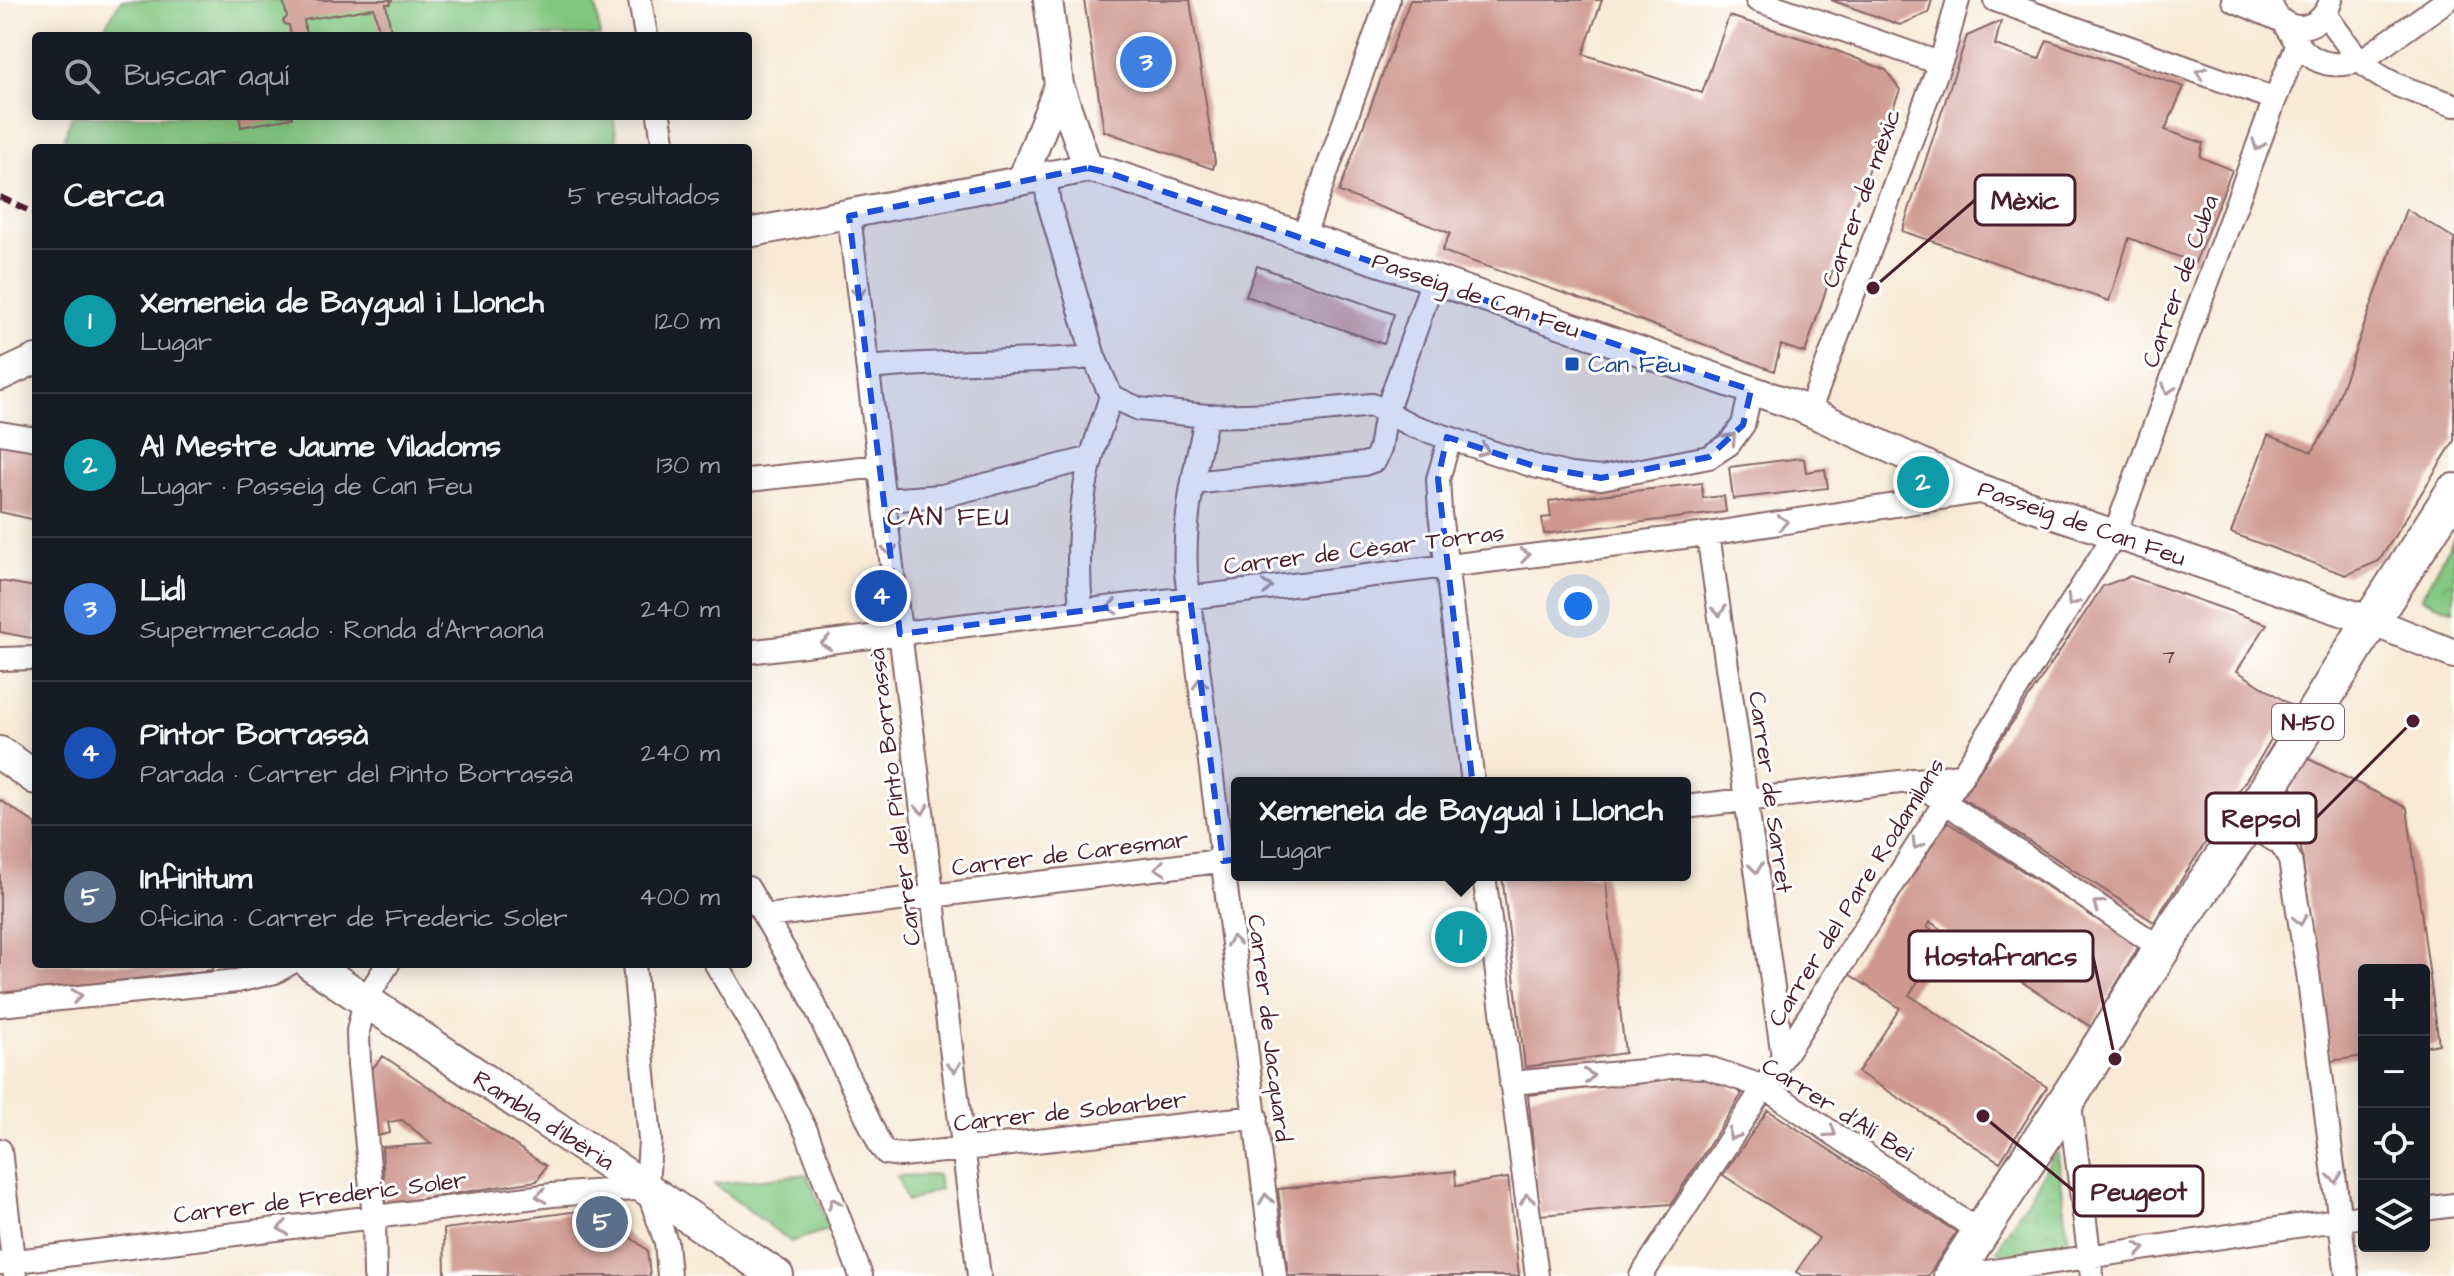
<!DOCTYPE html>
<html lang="es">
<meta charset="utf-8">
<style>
:root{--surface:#171b24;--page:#20242c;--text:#f1f3f6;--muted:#9ea1a6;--line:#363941;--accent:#0b8043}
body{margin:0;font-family:"Architects Daughter",sans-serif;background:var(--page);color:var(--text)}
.controls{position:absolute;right:24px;bottom:24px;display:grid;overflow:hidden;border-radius:8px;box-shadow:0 4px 20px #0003}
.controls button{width:72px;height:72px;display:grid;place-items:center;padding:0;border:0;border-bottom:2px solid var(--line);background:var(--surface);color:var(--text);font:40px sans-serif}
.you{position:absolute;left:1578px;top:606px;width:28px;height:28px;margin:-20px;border:6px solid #fff;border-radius:50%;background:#1a73e8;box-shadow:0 0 0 12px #1a73e833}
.badge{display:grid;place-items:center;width:52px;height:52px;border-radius:50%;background:var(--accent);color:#fff;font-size:26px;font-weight:700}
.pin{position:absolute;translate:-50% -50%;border:4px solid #fff;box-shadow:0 2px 8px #0006}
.popup{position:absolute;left:1231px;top:777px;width:460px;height:104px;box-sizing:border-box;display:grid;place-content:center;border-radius:8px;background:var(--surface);filter:drop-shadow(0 2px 6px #0005);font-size:26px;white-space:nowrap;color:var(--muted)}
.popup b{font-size:30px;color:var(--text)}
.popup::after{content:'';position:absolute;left:50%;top:100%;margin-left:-16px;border:16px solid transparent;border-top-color:var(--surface)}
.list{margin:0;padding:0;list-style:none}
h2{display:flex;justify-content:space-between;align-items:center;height:104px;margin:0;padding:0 32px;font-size:34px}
h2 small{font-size:26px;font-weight:400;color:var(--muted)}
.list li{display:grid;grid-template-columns:52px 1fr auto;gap:24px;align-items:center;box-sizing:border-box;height:144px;padding:0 32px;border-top:2px solid var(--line)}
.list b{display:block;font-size:30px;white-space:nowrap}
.list p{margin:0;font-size:26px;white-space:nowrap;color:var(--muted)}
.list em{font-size:26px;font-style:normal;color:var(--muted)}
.icon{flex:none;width:44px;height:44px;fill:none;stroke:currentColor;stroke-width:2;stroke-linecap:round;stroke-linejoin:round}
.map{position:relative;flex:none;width:2454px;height:1276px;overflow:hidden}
.search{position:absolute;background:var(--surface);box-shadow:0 4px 20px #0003;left:32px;top:32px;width:720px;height:88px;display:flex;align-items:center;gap:20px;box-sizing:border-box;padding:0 28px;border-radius:8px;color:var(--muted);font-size:30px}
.panel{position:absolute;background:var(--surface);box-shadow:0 4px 20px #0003;left:32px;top:144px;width:720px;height:824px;border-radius:8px}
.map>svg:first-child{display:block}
</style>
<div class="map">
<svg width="2454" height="1276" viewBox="0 0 2454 1276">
<defs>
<pattern id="park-crowns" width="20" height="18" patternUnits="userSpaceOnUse" patternTransform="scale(2)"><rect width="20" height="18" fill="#83c781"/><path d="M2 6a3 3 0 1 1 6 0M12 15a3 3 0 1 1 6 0" fill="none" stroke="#73aa70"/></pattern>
</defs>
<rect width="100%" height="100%" fill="#fff"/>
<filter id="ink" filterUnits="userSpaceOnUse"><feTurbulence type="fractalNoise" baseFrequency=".0125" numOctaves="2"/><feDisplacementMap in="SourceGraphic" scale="16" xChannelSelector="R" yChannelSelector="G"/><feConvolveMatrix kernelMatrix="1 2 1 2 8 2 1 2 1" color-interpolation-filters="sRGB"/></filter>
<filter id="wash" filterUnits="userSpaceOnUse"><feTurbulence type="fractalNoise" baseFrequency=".006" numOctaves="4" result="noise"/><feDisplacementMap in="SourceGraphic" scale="32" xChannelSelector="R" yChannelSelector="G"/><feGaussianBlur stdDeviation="1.8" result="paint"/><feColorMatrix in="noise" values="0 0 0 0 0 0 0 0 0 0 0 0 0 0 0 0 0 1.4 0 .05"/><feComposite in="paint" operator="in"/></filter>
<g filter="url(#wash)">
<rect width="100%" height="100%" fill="#f8ead7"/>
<path fill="#83c781" stroke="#667356" stroke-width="2" d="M121 0H595L600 36H99Z
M72 116H613L618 148H61Z
M807 1174 830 1229 791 1242 714 1184Z
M938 1175 940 1189 907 1202 897 1176Z"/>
<path fill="url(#park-crowns)" stroke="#667356" stroke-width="2" d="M2454 538V611L2421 598Z
M2055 1153H2058L2069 1245 2007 1254 1998 1252 1997 1249Z"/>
<g id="blocks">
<path fill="#ce978f" d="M283 0H392L390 4H386L392 36H380L374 8 304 20 306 36H291L289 25 285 24 283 21 287 17Z
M1084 0H1190L1215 162 1213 169 1104 131Z
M1410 0H1602L1583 54 1702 93 1729 16 1817 43 1886 70 1900 90 1847 227 1805 353 1781 345 1774 371 1621 313 1442 251 1450 233 1339 192Z
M1831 0H1932L1928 13 1900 25Z
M2001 21 1995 45 2039 59 2047 40 2184 87 2165 130 2203 143 2200 157 2232 170 2195 263 2129 238 2109 301 1902 231 1967 36Z
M239 116H292V118L241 127Z
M2406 209 2454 238V441L2379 561 2346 575 2231 533 2268 435 2312 452 2328 426Z
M1257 266 1394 314 1384 344 1246 296Z
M0 440 36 447V520L0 512Z
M1801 458 1804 459 1806 472 1825 469 1828 488 1733 499 1729 467Z
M1702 483 1703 498 1724 496 1726 512 1544 534 1542 518 1551 517 1549 501Z
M2130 576 2267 624 2237 671 2291 705 2259 760 2154 922 1962 798 2103 586Z
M0 581 36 587V639L0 632Z
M2307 758 2407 808 2439 1044 2424 1047V970H2364V1056L2331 1061 2291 778Z
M0 800 36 824V964H216L212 970 0 995Z
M1947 822 2139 946 2091 1027 1930 922 1927 927 1946 939 1909 995 2047 1087 2000 1162 1858 1072 1900 1008 1849 974Z
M1502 875H1605L1625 1053 1525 1067Z
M383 1056 546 1166 537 1181 385 1204 382 1147 432 1144 402 1120 388 1122 390 1133 377 1136 371 1070Z
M1713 1074 1742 1094 1671 1204 1540 1215 1528 1095Z
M1768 1110 1956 1232 1928 1276H1803L1796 1272 1819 1238 1723 1175Z
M1455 1171 1456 1186 1508 1178 1519 1276H1288L1278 1189Z
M594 1209 647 1250 650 1276H445L444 1229Z"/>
</g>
</g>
<g filter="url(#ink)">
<use href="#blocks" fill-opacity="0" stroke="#876667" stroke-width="2"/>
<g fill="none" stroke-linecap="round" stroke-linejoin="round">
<g stroke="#876667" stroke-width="26">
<path id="minor" d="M640 0 646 36
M1757 0 1939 63
M1995 0 2275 99
M2233 0 2280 20
M2270 0C2279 37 2321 35 2331 0
M2325 14C2336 29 2347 45 2359 59 2382 85 2423 94 2454 105
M2283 22C2303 56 2320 72 2361 61L2447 0
M659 116 664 148
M1045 176 1049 204 1094 357 1111 396 1139 409 1207 416 1284 414 1372 405 1413 426 1534 466 1570 475 1601 478 1709 457 1729 444 1743 425 1751 390
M849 216 979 1276
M1304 235 1388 0
M1421 314 1433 279
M868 368C943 360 1018 363 1094 357
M1809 412 1943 55 1958 0
M1207 416C1195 466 1183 520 1186 572L1275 1276
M0 433 36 439
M1450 438 1438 479 1440 513 1473 783
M748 480 880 466
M1193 483 1364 464 1375 460 1380 449 1386 412 1419 320
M884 500 942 496 1091 458
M1708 534 1783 1057
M1081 611C1077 561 1079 504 1092 456 1097 436 1105 416 1111 396
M748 652 1708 534 1986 491
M0 659 36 658
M1912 780 2162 949
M1685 807 1960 775
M2246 824 2281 844 2290 860 2308 973 2347 1276
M1484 875 1537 1276
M748 888 807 989 881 1147 886 1153 901 1155 964 1149 1256 1117
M766 916 1236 859
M634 964 650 1140 647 1188 666 1242 669 1276
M716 964 762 1043 807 1133 861 1276
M0 1005 237 981 275 972 289 964
M1511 1083 1643 1071 1676 1066 1706 1067 1764 1087 1980 1232
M2069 1097 2092 1276
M0 1150 15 1276
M2424 1209 2454 1205
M0 1263 552 1195 647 1188
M1956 1270 1980 1273 2364 1216
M375 1276 374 1217 359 1065 358 1031 365 1000 388 964
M1641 1276 1764 1087 2114 536 2275 99 2297 46"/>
</g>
<g stroke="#876667" stroke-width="32">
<path id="tertiary" d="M1048 0 1059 85 1088 168
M1022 180 1059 85
M748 233 1088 168 1106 172 1433 279 1797 406 1975 487 2371 621 2454 654
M0 376 36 359"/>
</g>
<g stroke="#876667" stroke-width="36">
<path id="secondary" d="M0 753 36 778
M311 964 777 1276"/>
</g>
<g stroke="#876667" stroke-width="40">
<path id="primary" d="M1952 1276 2069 1097 2174 929 2246 824 2371 621 2454 492"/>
</g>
<use href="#minor" stroke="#fff" stroke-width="22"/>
<use href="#tertiary" stroke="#fff" stroke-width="28"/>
<use href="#secondary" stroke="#fff" stroke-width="32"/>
<use href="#primary" stroke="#fff" stroke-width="36"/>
<path stroke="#4a1f2b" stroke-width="6" stroke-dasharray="12 6" stroke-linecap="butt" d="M0 197 36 214"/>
</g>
<defs><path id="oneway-chevron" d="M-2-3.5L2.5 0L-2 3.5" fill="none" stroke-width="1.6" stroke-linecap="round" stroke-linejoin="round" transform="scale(2)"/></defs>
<g stroke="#ae9aa0">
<use href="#oneway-chevron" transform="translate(2201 73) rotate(-161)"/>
<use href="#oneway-chevron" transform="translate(2258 145) rotate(110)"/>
<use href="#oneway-chevron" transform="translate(859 293) rotate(83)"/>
<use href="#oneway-chevron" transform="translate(2168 389) rotate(110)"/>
<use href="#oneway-chevron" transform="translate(1731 438) rotate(-47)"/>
<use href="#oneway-chevron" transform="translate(1484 450) rotate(19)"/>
<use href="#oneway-chevron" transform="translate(1783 522) rotate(-9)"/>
<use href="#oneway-chevron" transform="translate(890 551) rotate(83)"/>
<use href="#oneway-chevron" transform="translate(1525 555) rotate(-7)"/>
<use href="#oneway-chevron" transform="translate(1267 587) rotate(-7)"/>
<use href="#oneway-chevron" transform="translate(2072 601) rotate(123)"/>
<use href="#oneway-chevron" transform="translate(1112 607) rotate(173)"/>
<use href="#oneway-chevron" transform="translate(1719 611) rotate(82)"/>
<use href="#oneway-chevron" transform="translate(826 643) rotate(174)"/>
<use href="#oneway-chevron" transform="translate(1200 683) rotate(-97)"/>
<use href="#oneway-chevron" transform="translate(922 809) rotate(83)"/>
<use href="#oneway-chevron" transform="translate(1917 844) rotate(122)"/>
<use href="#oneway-chevron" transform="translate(1160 868) rotate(173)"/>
<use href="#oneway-chevron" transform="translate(1756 868) rotate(82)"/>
<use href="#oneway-chevron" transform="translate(2098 905) rotate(-146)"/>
<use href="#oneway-chevron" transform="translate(2300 920) rotate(81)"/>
<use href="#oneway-chevron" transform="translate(1233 941) rotate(-97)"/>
<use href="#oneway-chevron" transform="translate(77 996) rotate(-7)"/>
<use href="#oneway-chevron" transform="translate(954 1067) rotate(83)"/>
<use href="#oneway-chevron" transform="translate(1589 1076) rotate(-5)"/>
<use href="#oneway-chevron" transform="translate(1831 1132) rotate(34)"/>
<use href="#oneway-chevron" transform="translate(1733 1135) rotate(123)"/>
<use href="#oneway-chevron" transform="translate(2335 1178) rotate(83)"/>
<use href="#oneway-chevron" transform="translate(541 1196) rotate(173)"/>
<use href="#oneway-chevron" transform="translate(1266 1199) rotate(-97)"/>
<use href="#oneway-chevron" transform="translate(1527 1199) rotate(-98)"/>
<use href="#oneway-chevron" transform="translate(834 1203) rotate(-111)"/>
<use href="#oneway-chevron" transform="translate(283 1228) rotate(173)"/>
<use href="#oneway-chevron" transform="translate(2140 1249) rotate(-8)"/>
</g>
</g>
<path fill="#1d4ed8" fill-opacity="0.2" stroke="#1d4ed8" stroke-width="6" stroke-dasharray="16 10" stroke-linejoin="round" d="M1088 168 1106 172 1751 390 1743 425 1709 457 1601 478 1534 466 1447 437 1438 479 1478 831 1223 861 1190 597 900 634 849 216Z"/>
<rect fill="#1a4fb4" stroke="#fff" stroke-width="3" x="1564" y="356" width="16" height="16" rx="4"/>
<g text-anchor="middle" stroke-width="6" stroke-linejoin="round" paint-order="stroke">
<g font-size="20" fill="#6b3d44">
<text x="2169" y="663">7</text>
</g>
<rect fill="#fff" stroke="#80626b" stroke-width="2" x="2272" y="704" width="72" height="36" rx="6"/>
<g font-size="22" font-weight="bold" fill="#4a1f2b">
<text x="2308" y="730">N-150</text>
</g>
<g font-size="24" fill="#4a1f2b" stroke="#fff">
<text transform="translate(1861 198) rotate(-70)" y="8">Carrer de mèxic</text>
<text transform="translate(2180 281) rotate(-70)" y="8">Carrer de Cuba</text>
<text transform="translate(1476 295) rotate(19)" y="8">Passeig de Can Feu</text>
<text transform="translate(2082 523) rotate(19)" y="8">Passeig de Can Feu</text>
<text transform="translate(1364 549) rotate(-7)" y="8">Carrer de Cèsar Torras</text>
<text transform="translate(1771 792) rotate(82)" y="8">Carrer de Sarret</text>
<text transform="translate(894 797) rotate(-97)" y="8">Carrer del Pinto Borrassà</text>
<text transform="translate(1070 853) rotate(-7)" y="8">Carrer de Caresmar</text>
<text transform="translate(1856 892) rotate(-58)" y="8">Carrer del Pare Rodamilans</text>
<text transform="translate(1270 1028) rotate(83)" y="8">Carrer de Jacquard</text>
<text transform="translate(1838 1109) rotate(32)" y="8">Carrer d'Alí Bei</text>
<text transform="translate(1070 1111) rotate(-6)" y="8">Carrer de Sobarber</text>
<text transform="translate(544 1120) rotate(33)" y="8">Rambla d'Ibèria</text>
<text transform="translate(320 1197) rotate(-7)" y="8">Carrer de Frederic Soler</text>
</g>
<g font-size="24" fill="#164399" stroke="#fff" text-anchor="start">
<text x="1588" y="372">Can Feu</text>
</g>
<g font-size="26" letter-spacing="2" fill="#4a1f2b" stroke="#fff">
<text x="949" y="525">CAN FEU</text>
</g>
</g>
<path fill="none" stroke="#4a1f2b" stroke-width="3" d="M1873 288L1975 200M2413 721L2316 818M2115 1059L2093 956M1983 1116L2074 1191"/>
<g fill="#4a1f2b" stroke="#fff" stroke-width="3">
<circle cx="1873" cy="288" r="8"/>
<circle cx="2413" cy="721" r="8"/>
<circle cx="2115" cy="1059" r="8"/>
<circle cx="1983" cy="1116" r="8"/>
</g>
<g fill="#fff" stroke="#4a1f2b" stroke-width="3">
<rect x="1975" y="175" width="100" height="50" rx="8"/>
<rect x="2206" y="793" width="110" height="50" rx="8"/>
<rect x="1909" y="931" width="184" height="50" rx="8"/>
<rect x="2074" y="1166" width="129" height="50" rx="8"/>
</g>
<g font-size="26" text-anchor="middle" font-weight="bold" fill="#4a1f2b">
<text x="2025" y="209">Mèxic</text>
<text x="2261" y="827">Repsol</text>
<text x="2001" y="965">Hostafrancs</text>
<text x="2139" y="1200">Peugeot</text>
</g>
</svg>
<div class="controls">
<button>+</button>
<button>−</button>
<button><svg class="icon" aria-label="locate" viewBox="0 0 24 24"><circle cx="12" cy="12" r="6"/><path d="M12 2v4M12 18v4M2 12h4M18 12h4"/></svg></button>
<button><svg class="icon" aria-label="layers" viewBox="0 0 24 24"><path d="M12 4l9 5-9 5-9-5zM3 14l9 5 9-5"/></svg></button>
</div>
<div class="you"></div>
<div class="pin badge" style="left:1461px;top:937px;background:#0f9aa8">1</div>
<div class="popup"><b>Xemeneia de Baygual i Llonch</b>Lugar</div>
<div class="pin badge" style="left:1923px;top:482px;background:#0f9aa8">2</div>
<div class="pin badge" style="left:1146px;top:62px;background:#3f7fe0">3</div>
<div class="pin badge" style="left:881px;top:596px;background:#1a4fb4">4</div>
<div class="pin badge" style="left:602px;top:1222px;background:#5c6f8a">5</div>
<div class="search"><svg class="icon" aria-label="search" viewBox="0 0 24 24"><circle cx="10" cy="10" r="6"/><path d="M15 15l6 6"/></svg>Buscar aquí</div>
<section class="panel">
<h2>Cerca<small>5 resultados</small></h2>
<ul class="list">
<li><span class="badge" style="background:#0f9aa8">1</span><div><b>Xemeneia de Baygual i Llonch</b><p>Lugar</p></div><em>120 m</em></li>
<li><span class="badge" style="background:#0f9aa8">2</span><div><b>Al Mestre Jaume Viladoms</b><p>Lugar · Passeig de Can Feu</p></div><em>130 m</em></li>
<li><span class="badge" style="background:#3f7fe0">3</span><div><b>Lidl</b><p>Supermercado · Ronda d'Arraona</p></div><em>240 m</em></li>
<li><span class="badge" style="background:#1a4fb4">4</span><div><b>Pintor Borrassà</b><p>Parada · Carrer del Pinto Borrassà</p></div><em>240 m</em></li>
<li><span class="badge" style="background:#5c6f8a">5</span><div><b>Infinitum</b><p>Oficina · Carrer de Frederic Soler</p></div><em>400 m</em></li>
</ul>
</section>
</div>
